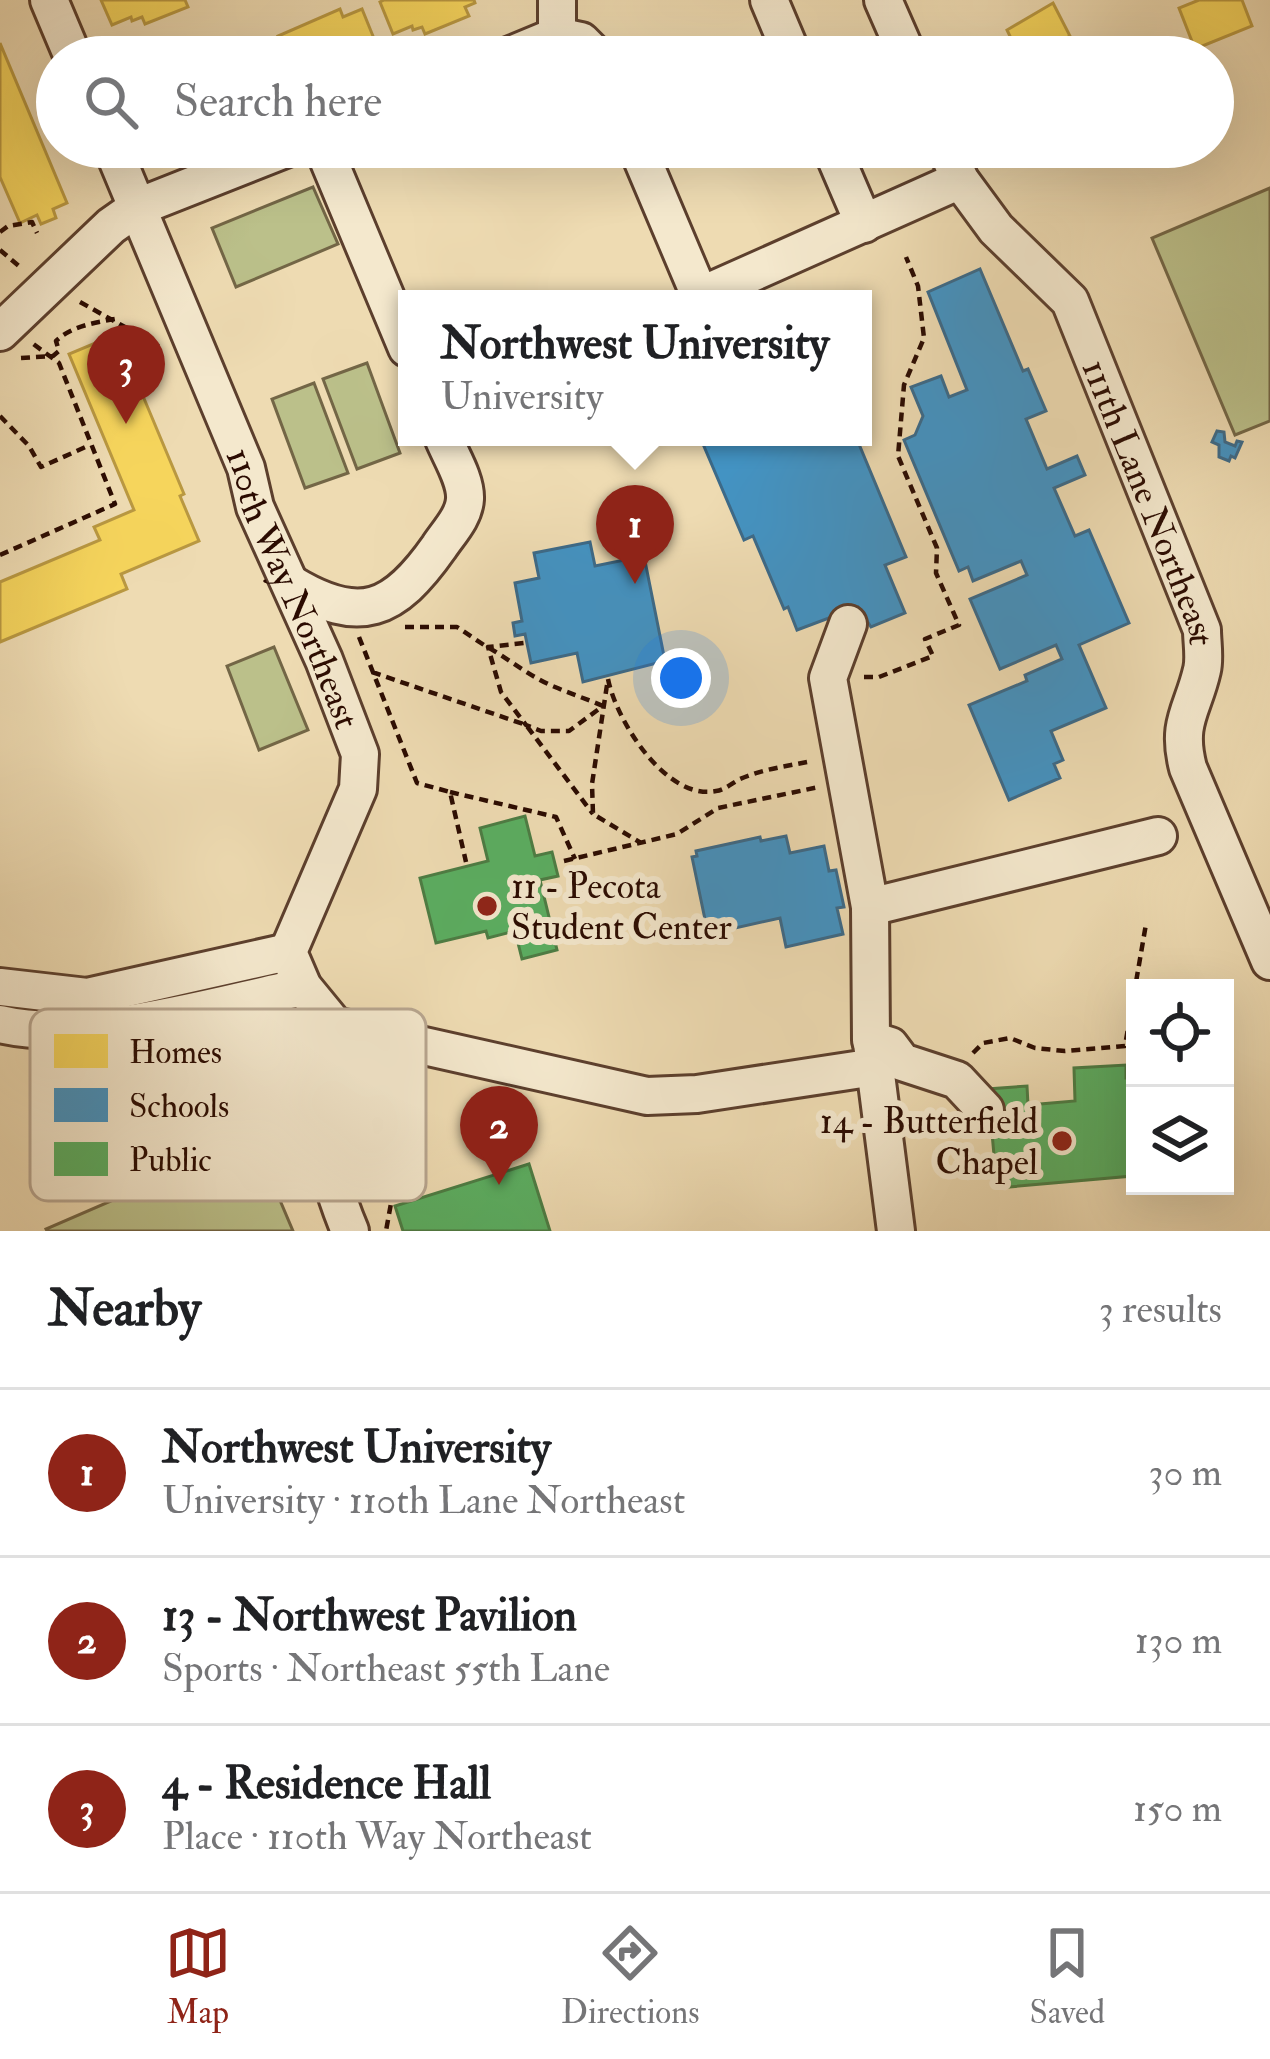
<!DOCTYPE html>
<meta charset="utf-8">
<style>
:root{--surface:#fff;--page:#f6f6f6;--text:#202124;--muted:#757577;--line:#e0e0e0;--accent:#8f2418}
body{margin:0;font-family:"IM FELL Double Pica",serif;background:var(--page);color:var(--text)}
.controls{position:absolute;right:36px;bottom:36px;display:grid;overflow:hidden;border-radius:0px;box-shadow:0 12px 48px #0002}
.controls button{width:108px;height:108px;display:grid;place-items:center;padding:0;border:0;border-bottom:3px solid var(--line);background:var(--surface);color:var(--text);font:60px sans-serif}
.you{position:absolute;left:681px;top:678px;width:42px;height:42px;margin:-30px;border:9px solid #fff;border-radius:50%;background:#1a73e8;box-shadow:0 0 0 18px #1a73e833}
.badge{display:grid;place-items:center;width:78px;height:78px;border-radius:50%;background:var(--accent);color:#fff;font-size:39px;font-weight:700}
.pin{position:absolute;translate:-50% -99px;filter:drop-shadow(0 3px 6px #0008)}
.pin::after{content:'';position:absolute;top:63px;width:42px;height:36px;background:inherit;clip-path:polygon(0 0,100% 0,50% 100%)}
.popup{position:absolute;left:398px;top:290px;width:474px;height:156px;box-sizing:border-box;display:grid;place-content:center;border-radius:0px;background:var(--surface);filter:drop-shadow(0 3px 9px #0005);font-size:39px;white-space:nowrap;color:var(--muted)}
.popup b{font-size:45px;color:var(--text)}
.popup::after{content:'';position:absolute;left:50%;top:100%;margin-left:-24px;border:24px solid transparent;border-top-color:var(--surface)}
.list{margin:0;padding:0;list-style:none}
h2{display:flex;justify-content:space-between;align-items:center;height:156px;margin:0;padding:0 48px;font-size:51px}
h2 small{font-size:39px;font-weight:400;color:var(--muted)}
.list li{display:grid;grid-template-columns:78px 1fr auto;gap:36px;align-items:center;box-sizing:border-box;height:168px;padding:0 48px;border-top:3px solid var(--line)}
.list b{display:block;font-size:45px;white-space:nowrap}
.list p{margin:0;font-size:39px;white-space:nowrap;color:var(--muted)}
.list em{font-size:39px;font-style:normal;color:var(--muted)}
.icon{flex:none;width:66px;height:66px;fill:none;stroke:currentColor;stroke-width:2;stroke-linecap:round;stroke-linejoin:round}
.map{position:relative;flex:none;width:1270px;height:1231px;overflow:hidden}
.search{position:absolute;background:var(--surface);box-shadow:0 12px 48px #0002;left:36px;right:36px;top:36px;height:132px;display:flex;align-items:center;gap:30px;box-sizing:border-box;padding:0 42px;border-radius:66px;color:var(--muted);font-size:45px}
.sheet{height:660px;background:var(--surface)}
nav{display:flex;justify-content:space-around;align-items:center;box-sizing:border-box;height:168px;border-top:3px solid var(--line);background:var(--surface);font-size:33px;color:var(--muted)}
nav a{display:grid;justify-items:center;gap:6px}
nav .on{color:var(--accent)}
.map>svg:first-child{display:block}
</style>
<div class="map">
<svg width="1270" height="1231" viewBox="0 0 1270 1231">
<rect width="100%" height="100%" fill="#eedbb2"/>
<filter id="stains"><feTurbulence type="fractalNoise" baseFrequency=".00167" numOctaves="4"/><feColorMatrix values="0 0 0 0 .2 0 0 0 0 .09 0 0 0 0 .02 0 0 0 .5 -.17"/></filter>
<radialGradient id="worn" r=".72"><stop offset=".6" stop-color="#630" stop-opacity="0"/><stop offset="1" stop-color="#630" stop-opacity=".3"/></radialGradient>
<path fill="#bbc08a" stroke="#736646" stroke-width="3" d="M313 187 338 244 236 287 212 228Z
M1270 188V421L1235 435 1152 238Z
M367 363 400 453 357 469 323 379Z
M314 383 348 473 305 488 272 399Z
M274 647 308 730 259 750 227 666Z
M254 1139 293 1231H47L46 1229Z"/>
<path fill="#f6d55c" stroke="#b99841" stroke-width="3" d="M101 0H185L188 7 145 24 142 17 132 21 131 17 112 25Z
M384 0H474L475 3 465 7 469 16 425 34 422 27 413 30 412 26 393 34 380 2Z
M1199 0H1242L1252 26 1195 49 1179 8Z
M1053 3 1070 36 1062 40 1070 57H1020L1007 30Z
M340 9 343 17 362 9 375 41 348 57H265L262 50 281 42 278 36Z
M1171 42 1174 57H1109Z
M0 43 67 203 53 209 56 218 41 224 37 215 20 223 0 177Z
M117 334 184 494 180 496 199 541 121 574 127 589 0 642V582L100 540 94 527 134 510 69 354Z"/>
<path fill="#4393c3" stroke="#3c6a89" stroke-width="3" d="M980 269 1023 371 1028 369 1046 411 1026 419 1047 469 1077 456 1085 475 1054 488 1075 536 1089 530 1129 623 1079 645 1106 708 1051 731 1063 760 1054 764 1060 778 1009 800 969 705 1027 681 1025 675 1062 659 1056 645 1000 669 970 599 1027 575 1021 561 973 581 968 567 959 571 904 440 915 435 923 416 911 387 941 376 949 397 967 390 928 292Z
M1217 431 1224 432 1225 442 1235 446 1237 441 1242 442 1235 458 1231 456 1229 461 1219 457V445L1212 442Z
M700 437H833L835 442 856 437 906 557 885 565 905 613 871 627 858 607 797 630 788 607 784 609 753 536 744 540Z
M590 542 595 566 644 556 665 661 583 682 577 653 531 663 525 634 515 636 513 623 522 621 515 583 539 578 534 553Z
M786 836 790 853 824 846 829 871 836 870 844 907 837 908 843 934 786 947 780 918 713 933 712 928 707 929 692 857 697 856 696 851 760 837 761 841Z"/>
<path fill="#5aae61" stroke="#4c7d44" stroke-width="3" d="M525 816 535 856 552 852 558 876 540 880 557 950 522 959 515 931 488 938 486 931 436 943 420 878 488 861 480 828Z
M1126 1065V1078H1135L1132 1176 997 1188 988 1089 1027 1086 1028 1105 1075 1101 1074 1068Z
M529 1164 550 1231H403L395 1206Z"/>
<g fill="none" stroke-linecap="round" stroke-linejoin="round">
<g stroke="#5c3f2d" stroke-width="42">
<g id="minor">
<path d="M49 0 73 57"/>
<path d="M557 0V36L581 41 597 57"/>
<path d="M769 0 793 57"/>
<path d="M883 0 908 57"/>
<path d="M506 57 557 36"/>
<path id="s1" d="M112 147 246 468 255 507 324 660 360 754 358 789 288 952 303 987 335 1026C316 1105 318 1155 350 1231"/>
<path d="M323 147 407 348"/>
<path d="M637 147 700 296 960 180"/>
<path d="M831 147 864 224"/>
<path id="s2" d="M946 147 960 180 996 229 1070 301 1202 630C1202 642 1205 658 1202 670 1193 710 1176 722 1188 768L1270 961"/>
<path d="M0 332 111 226 138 207 290 147"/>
<path d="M291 584C360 626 394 611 439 547 449 532 464 517 465 499 466 479 450 455 443 437"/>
<path d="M848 624 828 678 870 907 871 1040 890 1046 902 1062 957 1080 985 1110"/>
<path d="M870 907 1158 836"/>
<path d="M0 987 87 997 288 952"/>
<path d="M0 1024C87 1045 215 1005 303 987"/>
<path d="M335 1026 647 1096 697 1094 875 1067"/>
<path d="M872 1043 896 1231"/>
</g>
</g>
<path stroke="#2b0b01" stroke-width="4.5" stroke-dasharray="9 6" stroke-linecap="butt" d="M0 232 8 226 32 222 37 233
M0 250 20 267
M80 302 159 346
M21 358 53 356 59 351 56 341C72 326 93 323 115 319
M0 416 29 446 41 467 90 445
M0 555 115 504 59 363 32 343
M405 627H457L484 645C508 658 530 677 555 687 571 694 587 699 603 706L569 731H541L526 725 501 692 488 647 524 643
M359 637 417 783 450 792 466 862
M372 672 526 725 593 814
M864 677H879L933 656 925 639 959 625 936 573 937 548 898 456 904 385 924 338 918 286 906 257
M608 679C616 720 666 801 716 791 725 790 732 783 740 779 763 769 788 766 812 761
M607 685 592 784 593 814 641 843
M450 792 556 817 575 859
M564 861 677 834 718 808 819 787
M240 1036 300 1045
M973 1053 983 1043 1010 1038 1035 1048 1065 1051 1125 1046 1146 924
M356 1075 397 1086 386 1121 397 1170 386 1231
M490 1165 496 1130 495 1093"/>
<use href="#minor" stroke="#f4e8cd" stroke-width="36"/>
</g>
<g fill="#8f2418" stroke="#f4e8cd" stroke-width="4.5">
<circle cx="487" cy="906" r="12"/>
<circle cx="1062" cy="1141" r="12"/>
</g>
<g text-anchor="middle" stroke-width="12" stroke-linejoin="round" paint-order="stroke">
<g font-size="36" fill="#2b0b01" stroke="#f4e8cd">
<text dy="13" stroke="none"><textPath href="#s2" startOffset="417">111th Lane Northeast</textPath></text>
<text dy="13" stroke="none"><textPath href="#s1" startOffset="477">110th Way Northeast</textPath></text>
</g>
<g font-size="36" fill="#2b0b01" stroke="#f4e8cd" text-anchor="start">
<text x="511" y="898">11 - Pecota<tspan x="511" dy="41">Student Center</tspan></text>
<text x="1038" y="1133" text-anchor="end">14 - Butterfield<tspan x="1038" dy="41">Chapel</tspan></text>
</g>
</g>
<rect x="30" y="1009" width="396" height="192" rx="18" fill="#f4e8cd" stroke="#b8a690" stroke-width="3"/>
<rect x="54" y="1034" width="54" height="34" fill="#f6d55c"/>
<rect x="54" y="1088" width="54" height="34" fill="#4393c3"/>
<rect x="54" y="1142" width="54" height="34" fill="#5aae61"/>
<g font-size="33" fill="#2b0b01">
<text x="129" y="1063">Homes</text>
<text x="129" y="1117">Schools</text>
<text x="129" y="1171">Public</text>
</g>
<rect width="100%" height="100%" filter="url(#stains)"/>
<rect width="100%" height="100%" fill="url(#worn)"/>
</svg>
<div class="controls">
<button><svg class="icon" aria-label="locate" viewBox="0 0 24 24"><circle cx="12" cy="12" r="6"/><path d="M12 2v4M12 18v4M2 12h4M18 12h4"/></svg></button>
<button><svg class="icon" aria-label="layers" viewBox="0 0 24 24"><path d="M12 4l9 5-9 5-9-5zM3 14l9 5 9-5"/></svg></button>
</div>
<div class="you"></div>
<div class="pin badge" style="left:635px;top:584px">1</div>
<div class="popup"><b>Northwest University</b>University</div>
<div class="pin badge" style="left:499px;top:1185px">2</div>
<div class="pin badge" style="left:126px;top:424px">3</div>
<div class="search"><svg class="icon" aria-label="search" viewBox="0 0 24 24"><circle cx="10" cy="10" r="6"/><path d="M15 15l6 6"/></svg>Search here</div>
</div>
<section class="sheet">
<h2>Nearby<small>3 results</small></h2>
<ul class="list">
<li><span class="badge">1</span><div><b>Northwest University</b><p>University · 110th Lane Northeast</p></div><em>30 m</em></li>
<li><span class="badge">2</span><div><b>13 - Northwest Pavilion</b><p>Sports · Northeast 55th Lane</p></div><em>130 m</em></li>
<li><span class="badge">3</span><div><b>4 - Residence Hall</b><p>Place · 110th Way Northeast</p></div><em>150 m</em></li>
</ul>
</section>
<nav>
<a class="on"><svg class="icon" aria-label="map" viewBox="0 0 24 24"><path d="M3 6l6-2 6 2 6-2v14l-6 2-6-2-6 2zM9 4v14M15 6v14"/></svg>Map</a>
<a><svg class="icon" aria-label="directions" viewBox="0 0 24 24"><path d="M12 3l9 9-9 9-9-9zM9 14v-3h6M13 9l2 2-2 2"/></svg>Directions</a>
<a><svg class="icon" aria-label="saved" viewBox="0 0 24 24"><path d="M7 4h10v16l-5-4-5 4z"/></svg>Saved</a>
</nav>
